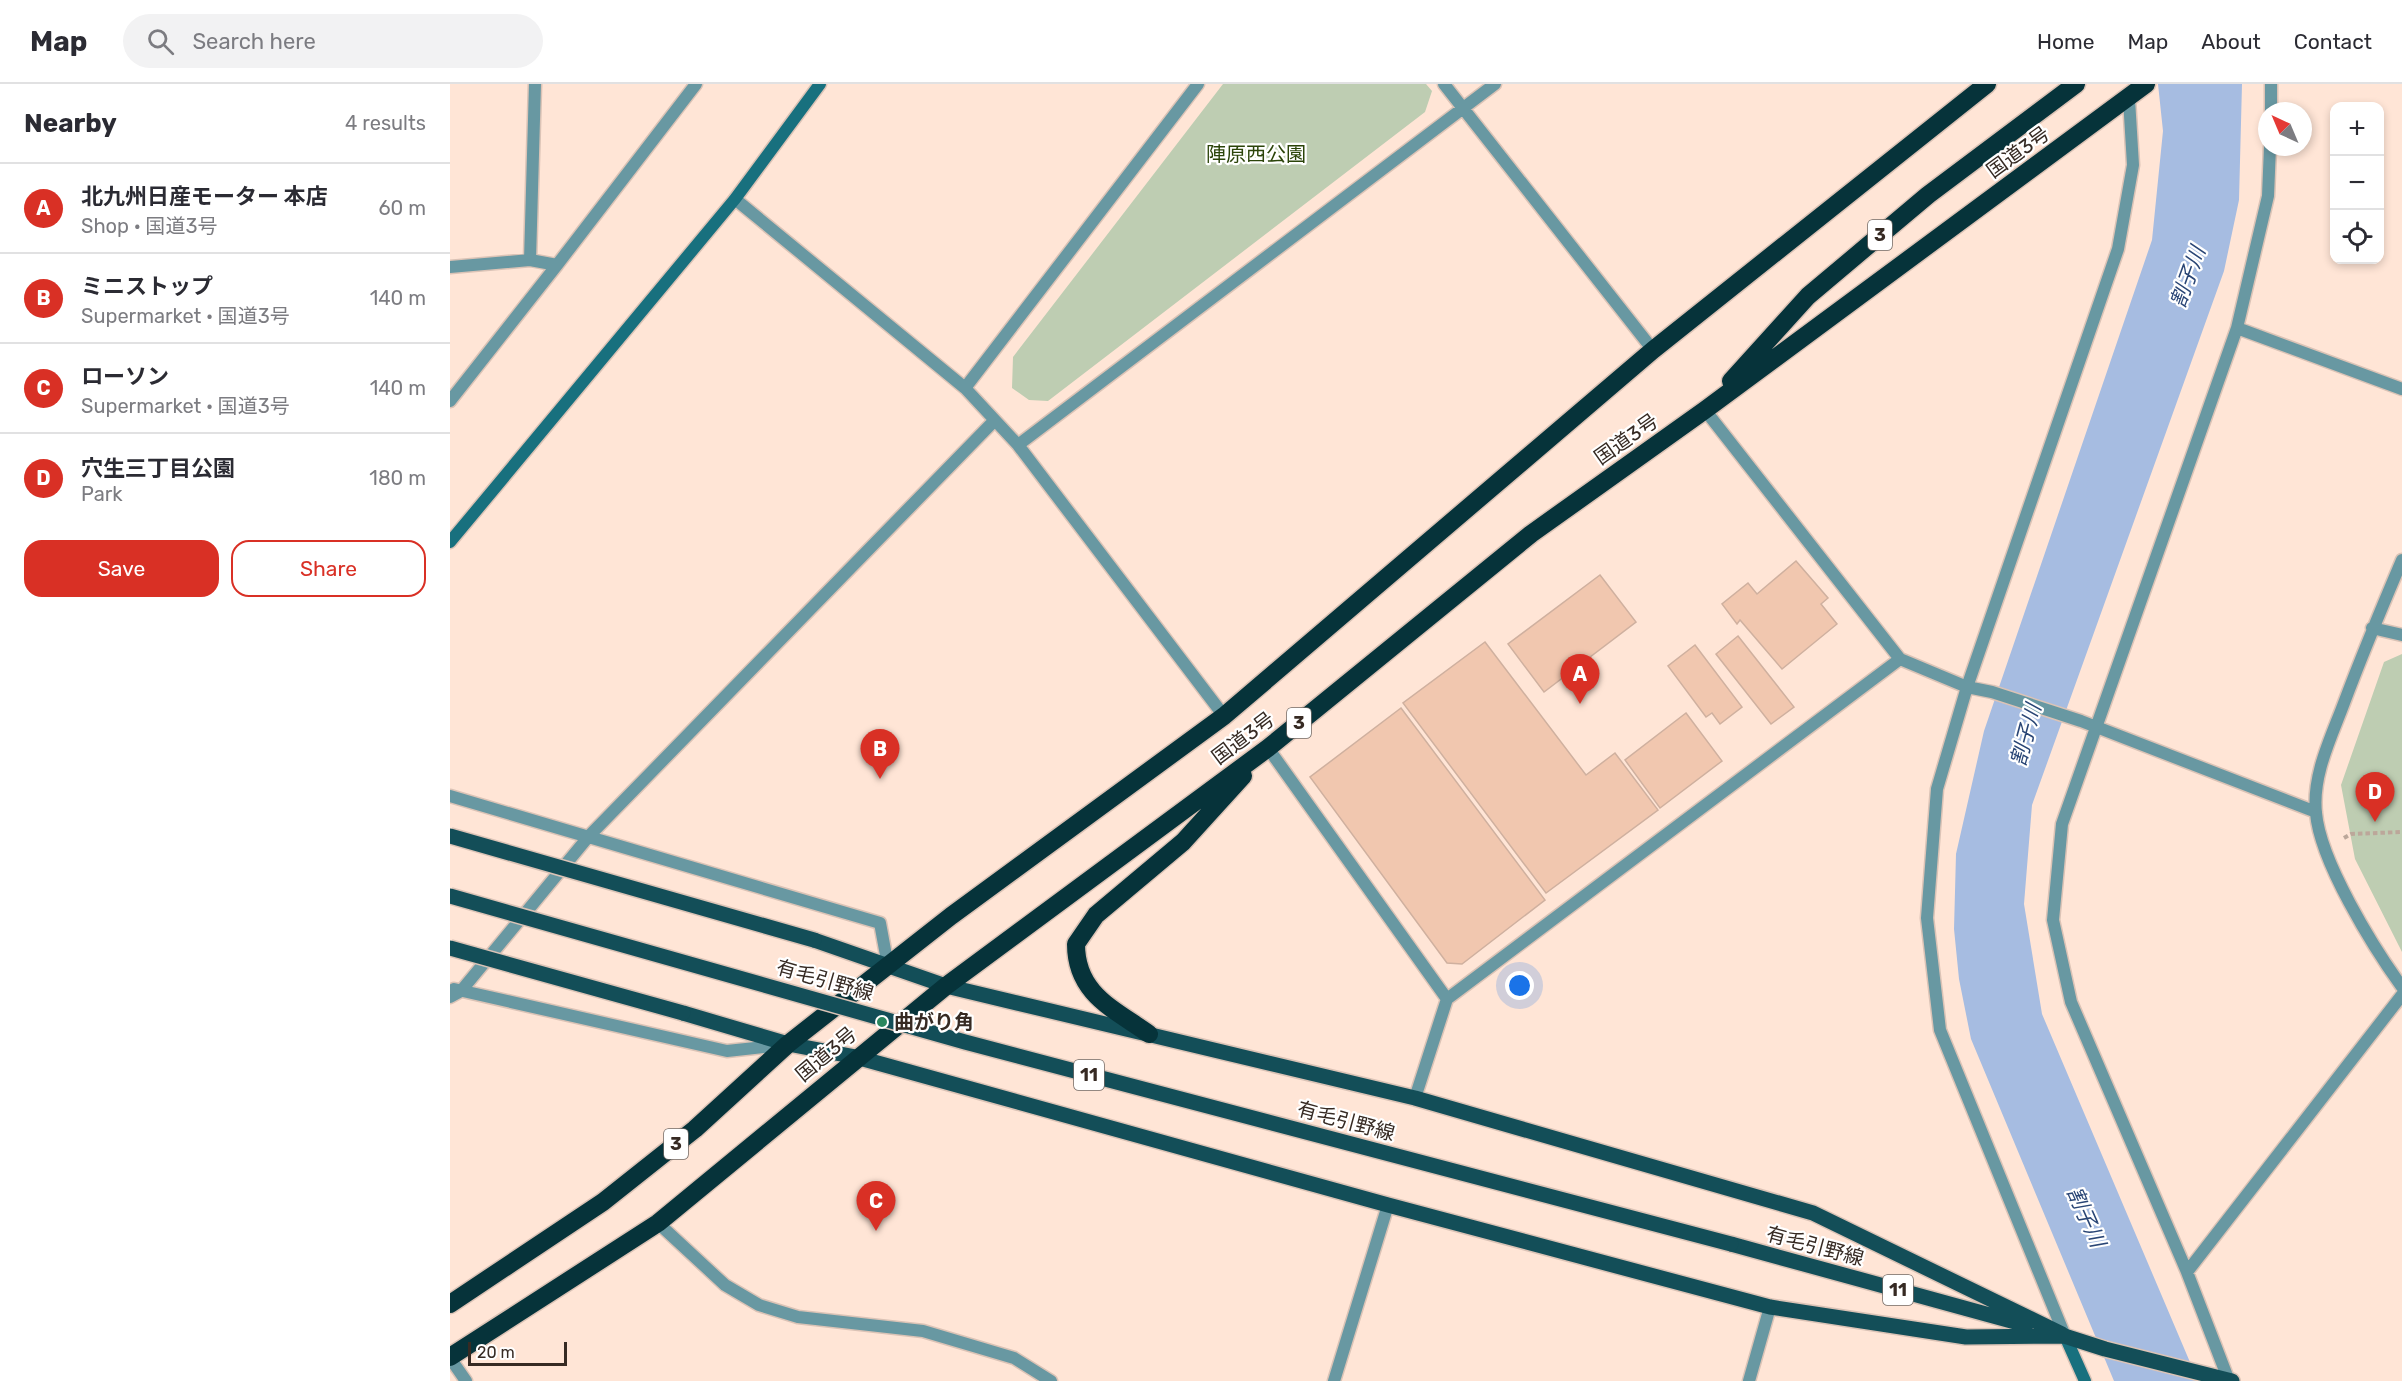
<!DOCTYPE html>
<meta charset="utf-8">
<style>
:root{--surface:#fff;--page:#f2f2f3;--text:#2b2b33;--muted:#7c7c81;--line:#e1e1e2;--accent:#d93025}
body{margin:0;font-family:Rubik,"Noto Sans JP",sans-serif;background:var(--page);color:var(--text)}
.controls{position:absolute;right:18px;top:18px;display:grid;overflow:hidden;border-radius:12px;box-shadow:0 3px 9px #0003}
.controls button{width:54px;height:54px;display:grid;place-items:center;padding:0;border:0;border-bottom:2px solid var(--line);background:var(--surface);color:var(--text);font:30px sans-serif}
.compass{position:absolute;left:1808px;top:18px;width:54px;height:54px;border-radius:50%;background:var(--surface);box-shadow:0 3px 9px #0003;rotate:316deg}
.scale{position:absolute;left:18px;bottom:15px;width:99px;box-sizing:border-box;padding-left:6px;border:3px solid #362a23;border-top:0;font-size:16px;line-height:21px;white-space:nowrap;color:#362a23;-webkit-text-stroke:4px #fff;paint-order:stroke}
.you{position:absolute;left:1070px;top:902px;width:21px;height:21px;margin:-15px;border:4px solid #fff;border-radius:50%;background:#1a73e8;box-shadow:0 0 0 9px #1a73e833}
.badge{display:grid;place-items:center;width:39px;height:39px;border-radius:50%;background:var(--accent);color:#fff;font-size:20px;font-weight:700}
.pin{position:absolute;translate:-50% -50px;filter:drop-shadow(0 2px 3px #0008)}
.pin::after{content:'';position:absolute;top:32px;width:21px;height:18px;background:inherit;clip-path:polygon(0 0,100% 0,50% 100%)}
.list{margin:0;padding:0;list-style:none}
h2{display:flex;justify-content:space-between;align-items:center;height:78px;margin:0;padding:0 24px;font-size:26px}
h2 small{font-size:20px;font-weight:400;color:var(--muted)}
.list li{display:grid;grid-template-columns:39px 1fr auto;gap:18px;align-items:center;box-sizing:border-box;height:90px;padding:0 24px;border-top:2px solid var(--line)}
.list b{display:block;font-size:22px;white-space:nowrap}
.list p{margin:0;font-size:20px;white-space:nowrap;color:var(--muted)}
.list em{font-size:20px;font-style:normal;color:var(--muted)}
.actions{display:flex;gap:12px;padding:18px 24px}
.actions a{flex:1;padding:14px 0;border:2px solid var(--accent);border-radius:18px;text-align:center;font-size:21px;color:var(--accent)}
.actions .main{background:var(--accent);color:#fff}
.icon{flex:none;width:33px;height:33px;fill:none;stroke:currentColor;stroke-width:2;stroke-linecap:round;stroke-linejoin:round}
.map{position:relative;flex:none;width:1952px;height:1297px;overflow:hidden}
header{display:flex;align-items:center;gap:36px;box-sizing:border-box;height:84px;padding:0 30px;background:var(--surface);border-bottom:2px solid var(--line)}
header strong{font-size:28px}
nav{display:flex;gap:33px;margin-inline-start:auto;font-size:21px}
.search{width:420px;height:54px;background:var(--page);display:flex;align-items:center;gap:15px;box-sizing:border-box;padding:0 21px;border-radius:33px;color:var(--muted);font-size:22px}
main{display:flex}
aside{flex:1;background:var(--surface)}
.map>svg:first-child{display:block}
</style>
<header>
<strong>Map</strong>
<div class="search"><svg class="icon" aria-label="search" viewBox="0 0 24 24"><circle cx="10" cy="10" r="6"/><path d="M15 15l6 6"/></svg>Search here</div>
<nav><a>Home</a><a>Map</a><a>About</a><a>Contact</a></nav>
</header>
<main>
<aside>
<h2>Nearby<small>4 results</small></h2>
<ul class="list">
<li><span class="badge">A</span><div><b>北九州日産モーター 本店</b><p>Shop · 国道3号</p></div><em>60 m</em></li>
<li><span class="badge">B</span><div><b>ミニストップ</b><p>Supermarket · 国道3号</p></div><em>140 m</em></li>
<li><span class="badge">C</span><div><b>ローソン</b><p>Supermarket · 国道3号</p></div><em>140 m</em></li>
<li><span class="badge">D</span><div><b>穴生三丁目公園</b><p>Park</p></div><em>180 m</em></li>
</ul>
<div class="actions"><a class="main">Save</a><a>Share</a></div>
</aside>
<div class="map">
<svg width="1952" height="1297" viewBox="0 0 1952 1297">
<rect width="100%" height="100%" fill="#ffe5d6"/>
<path fill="#becdb2" d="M773 0H976L982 7 975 28 598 317 579 316 562 304 563 273Z
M1952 570V868L1905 775 1891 701 1934 578Z"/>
<path fill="#a6bce1" d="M1708 0H1792L1789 116 1774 187 1582 721 1574 820 1592 930 1748 1297H1664L1521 955 1509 895 1504 845 1506 770 1534 647 1702 156 1713 47Z"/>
<path fill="#f1c7af" stroke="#cfb09f" stroke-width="1.5" d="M1346 477 1378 514 1371 520 1387 540 1332 585 1290 536 1287 540 1272 520 1298 499 1307 510Z
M1150 491 1186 538 1094 608 1058 560Z
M1288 552 1344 623 1321 640 1266 570Z
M1035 558 1136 691 1165 669 1208 726 1096 809 953 619Z
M1245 561 1292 623 1270 640 1262 629 1256 633 1218 582Z
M951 624 1095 816 1012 880 997 879 860 693Z
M1236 629 1272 677 1210 724 1175 676Z"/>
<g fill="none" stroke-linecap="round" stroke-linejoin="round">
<g stroke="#dbc3b6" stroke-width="15">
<path id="street" d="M994 0 1203 266
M1821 0V27
M285 115 515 304 568 361 774 632
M107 181 246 0
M0 183 80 176
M1787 244 1952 305
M515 304 748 0
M0 317 107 181 80 176 85 0
M1255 326 1450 575 1517 603 1542 608 1631 637 1866 728
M568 361 1045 0
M1952 476C1932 523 1912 571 1894 619 1881 654 1862 691 1866 729 1870 777 1923 863 1952 903
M1922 544 1952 551
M818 664 997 915
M0 712 430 839 438 882
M4 905 277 967 333 961
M0 913 11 907 139 752 544 337
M965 1014 997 915 1450 575
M208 1139 275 1201 309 1221 348 1233 473 1247 564 1274 601 1297
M1737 1188 1952 911
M1615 1252 1490 946 1477 834 1487 705 1517 603 1668 165 1683 81 1679 15
M0 1274 16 1297
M884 1297 938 1121
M1299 1297 1320 1223
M1779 1297 1737 1188 1621 918 1603 836 1612 740 1787 244 1818 112 1820 63"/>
</g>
<g stroke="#dbc3b6" stroke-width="15">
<path id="secondary" d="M0 458 285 115 370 0
M1615 1252 1635 1297"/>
</g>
<g stroke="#dbc3b6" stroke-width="18">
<path id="primary" d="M364 856 496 902 965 1014 1363 1129 1612 1250
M233 929 338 960 406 973 938 1121 1320 1223 1516 1253 1615 1252
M1281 1160 1576 1241
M1605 1249 1655 1265 1782 1297"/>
</g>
<g stroke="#dbc3b6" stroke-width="21">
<path id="highway" d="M1281 297 1358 212 1478 111 1626 0
M699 950C664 925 626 910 626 860L646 831 733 758 793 692
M0 1220 153 1118 245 1045 338 960 501 832 774 632 1203 266 1537 0
M0 1273 208 1139 496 902 818 664 1081 450 1255 326 1696 0"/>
</g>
<path stroke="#bca79a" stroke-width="4" stroke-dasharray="4.5 3" stroke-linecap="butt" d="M1894 754 1901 750 1952 748"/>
<use href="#street" stroke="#6898a2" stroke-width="12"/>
<use href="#secondary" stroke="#18707e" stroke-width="12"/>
<use href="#primary" stroke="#134e58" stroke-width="15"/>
<use href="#highway" stroke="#06333a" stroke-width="18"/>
<g stroke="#dbc3b6" stroke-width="18" stroke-linecap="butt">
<path id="primary-bridge" d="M0 752 364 856
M0 812 515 958 1281 1160
M0 864 233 929"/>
</g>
<use href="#primary-bridge" stroke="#134e58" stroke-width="15"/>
</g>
<circle fill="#2a875e" stroke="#fff" stroke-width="2" cx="432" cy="938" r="6"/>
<g text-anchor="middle" stroke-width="4.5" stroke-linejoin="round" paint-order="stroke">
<g fill="#fff" stroke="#726a65" stroke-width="1.5">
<rect x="1418" y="136" width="24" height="30" rx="4.5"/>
<rect x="837" y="624" width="24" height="30" rx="4.5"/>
<rect x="624" y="976" width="30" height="30" rx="4.5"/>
<rect x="214" y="1045" width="24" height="30" rx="4.5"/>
<rect x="1433" y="1191" width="30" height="30" rx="4.5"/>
</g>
<g font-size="18" font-weight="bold" fill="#362a23">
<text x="1430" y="157">3</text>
<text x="849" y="645">3</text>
<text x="639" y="997">11</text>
<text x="226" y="1066">3</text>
<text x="1448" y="1212">11</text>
</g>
<g font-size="20" fill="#362a23" stroke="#fff">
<text transform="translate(1568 68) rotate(-36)" y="7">国道3号</text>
<text transform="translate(1176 355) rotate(-35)" y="7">国道3号</text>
<text transform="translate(793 654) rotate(-37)" y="7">国道3号</text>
<text transform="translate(375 896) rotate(16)" y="7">有毛引野線</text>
<text transform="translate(376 970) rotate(-40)" y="7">国道3号</text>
<text transform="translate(896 1037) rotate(15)" y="7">有毛引野線</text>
<text transform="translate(1365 1162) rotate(15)" y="7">有毛引野線</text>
</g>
<g font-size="20" fill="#2b4409" stroke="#fff">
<text x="806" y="77">陣原西公園</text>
</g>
<g font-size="20" font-weight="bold" fill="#362a23" stroke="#fff" text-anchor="start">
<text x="444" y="945">曲がり角</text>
</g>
<g font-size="21" font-style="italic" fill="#294575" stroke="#fff">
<text transform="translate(1738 193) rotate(-70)" y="7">割子川</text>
<text transform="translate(1576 651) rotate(-75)" y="7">割子川</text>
<text transform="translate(1636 1133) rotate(66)" y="7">割子川</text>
</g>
</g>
</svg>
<div class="controls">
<button>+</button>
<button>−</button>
<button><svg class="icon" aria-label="locate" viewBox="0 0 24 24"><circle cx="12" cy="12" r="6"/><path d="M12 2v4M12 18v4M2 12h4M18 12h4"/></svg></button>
</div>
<svg class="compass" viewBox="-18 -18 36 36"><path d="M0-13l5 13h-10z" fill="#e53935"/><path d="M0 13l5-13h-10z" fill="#7c7c81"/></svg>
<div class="scale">20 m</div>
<div class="you"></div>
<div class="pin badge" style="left:1130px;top:620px">A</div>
<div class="pin badge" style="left:430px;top:695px">B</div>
<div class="pin badge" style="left:426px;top:1147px">C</div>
<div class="pin badge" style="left:1925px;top:738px">D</div>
</div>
</main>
